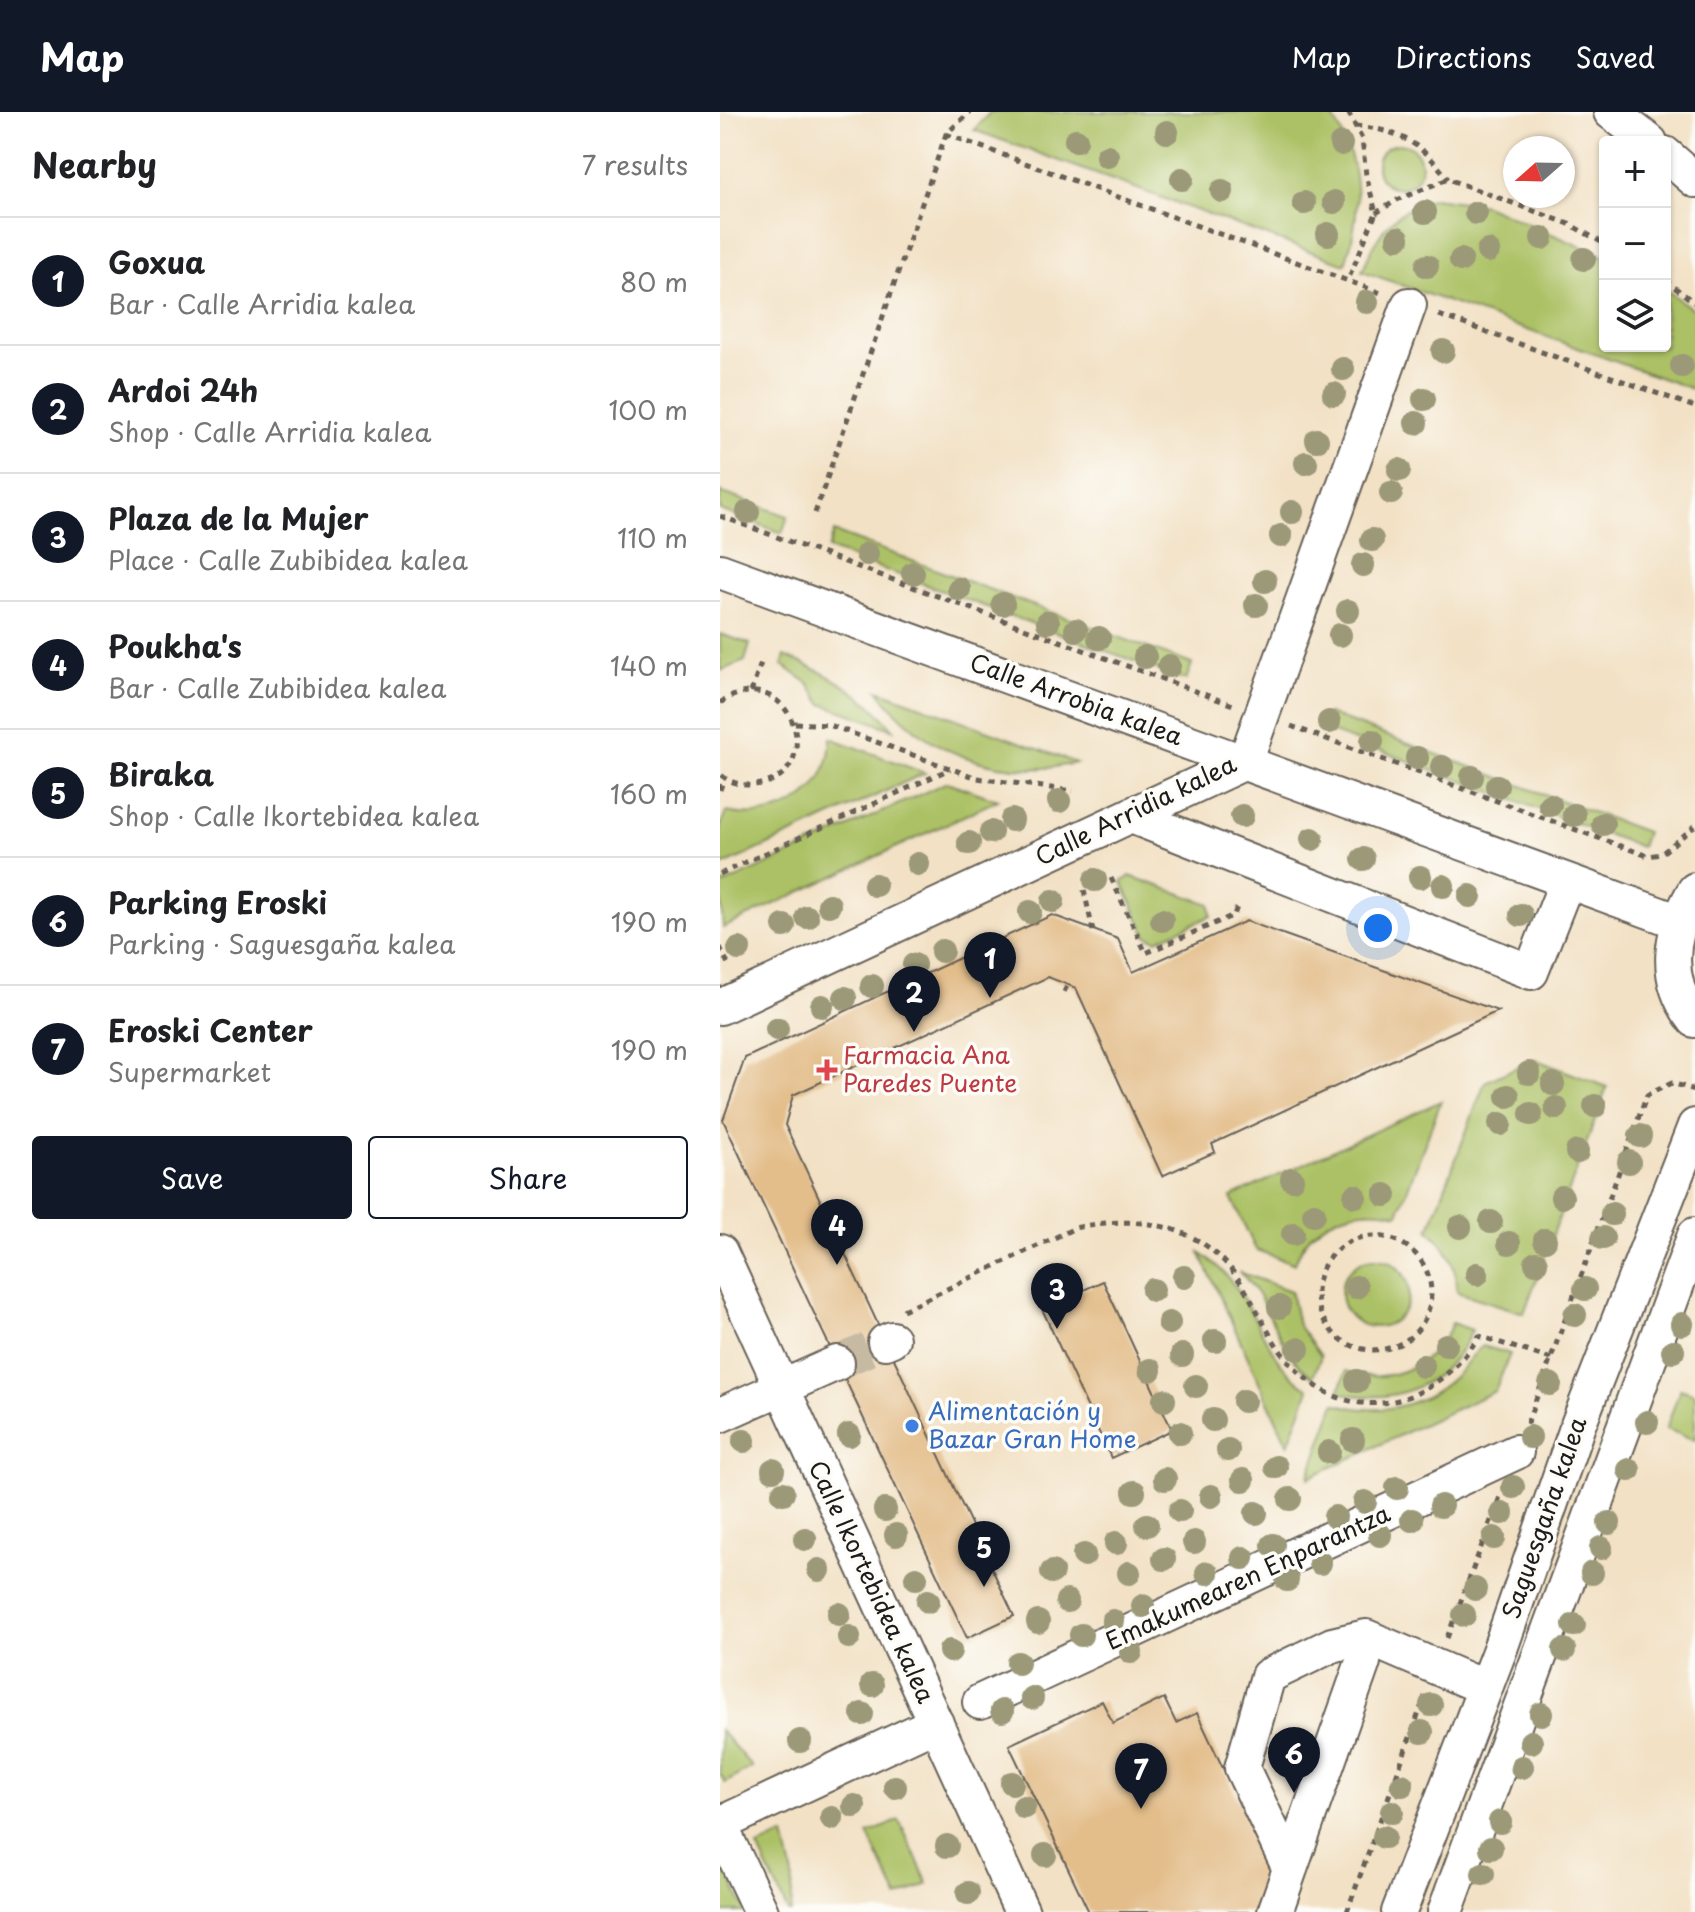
<!DOCTYPE html>
<meta charset="utf-8">
<style>
:root{--surface:#fff;--page:#f2f2f2;--text:#202124;--muted:#757577;--line:#e0e0e0;--accent:#111827}
body{margin:0;font-family:"Playpen Sans",sans-serif;background:var(--page);color:var(--text)}
.controls{position:absolute;right:24px;top:24px;display:grid;overflow:hidden;border-radius:8px;box-shadow:0 2px 6px #0004}
.controls button{width:72px;height:72px;display:grid;place-items:center;padding:0;border:0;border-bottom:2px solid var(--line);background:var(--surface);color:var(--text);font:40px sans-serif}
.compass{position:absolute;left:783px;top:24px;width:72px;height:72px;border-radius:50%;background:var(--surface);box-shadow:0 2px 6px #0004;rotate:250deg}
.you{position:absolute;left:658px;top:816px;width:28px;height:28px;margin:-20px;border:6px solid #fff;border-radius:50%;background:#1a73e8;box-shadow:0 0 0 12px #1a73e833}
.badge{display:grid;place-items:center;width:52px;height:52px;border-radius:50%;background:var(--accent);color:#fff;font-size:26px;font-weight:700}
.pin{position:absolute;translate:-50% -66px;filter:drop-shadow(0 2px 4px #0008)}
.pin::after{content:'';position:absolute;top:42px;width:28px;height:24px;background:inherit;clip-path:polygon(0 0,100% 0,50% 100%)}
.list{margin:0;padding:0;list-style:none}
h2{display:flex;justify-content:space-between;align-items:center;height:104px;margin:0;padding:0 32px;font-size:34px}
h2 small{font-size:26px;font-weight:400;color:var(--muted)}
.list li{display:grid;grid-template-columns:52px 1fr auto;gap:24px;align-items:center;box-sizing:border-box;height:128px;padding:0 32px;border-top:2px solid var(--line)}
.list b{display:block;font-size:30px;white-space:nowrap}
.list p{margin:0;font-size:26px;white-space:nowrap;color:var(--muted)}
.list em{font-size:26px;font-style:normal;color:var(--muted)}
.actions{display:flex;gap:16px;padding:24px 32px}
.actions a{flex:1;padding:18px 0;border:2px solid var(--accent);border-radius:8px;text-align:center;font-size:28px;color:var(--accent)}
.actions .main{background:var(--accent);color:#fff}
.icon{flex:none;width:44px;height:44px;fill:none;stroke:currentColor;stroke-width:2;stroke-linecap:round;stroke-linejoin:round}
.map{position:relative;flex:none;width:975px;height:1800px;overflow:hidden}
header{display:flex;align-items:center;gap:48px;box-sizing:border-box;height:112px;padding:0 40px;background:var(--accent);color:#fff}
header strong{font-size:38px}
nav{display:flex;gap:44px;margin-inline-start:auto;font-size:28px}
main{display:flex}
aside{flex:1;background:var(--surface)}
.map>svg:first-child{display:block}
</style>
<header>
<strong>Map</strong>
<nav><a>Map</a><a>Directions</a><a>Saved</a></nav>
</header>
<main>
<aside>
<h2>Nearby<small>7 results</small></h2>
<ul class="list">
<li><span class="badge">1</span><div><b>Goxua</b><p>Bar · Calle Arridia kalea</p></div><em>80 m</em></li>
<li><span class="badge">2</span><div><b>Ardoi 24h</b><p>Shop · Calle Arridia kalea</p></div><em>100 m</em></li>
<li><span class="badge">3</span><div><b>Plaza de la Mujer</b><p>Place · Calle Zubibidea kalea</p></div><em>110 m</em></li>
<li><span class="badge">4</span><div><b>Poukha's</b><p>Bar · Calle Zubibidea kalea</p></div><em>140 m</em></li>
<li><span class="badge">5</span><div><b>Biraka</b><p>Shop · Calle Ikortebidea kalea</p></div><em>160 m</em></li>
<li><span class="badge">6</span><div><b>Parking Eroski</b><p>Parking · Saguesgaña kalea</p></div><em>190 m</em></li>
<li><span class="badge">7</span><div><b>Eroski Center</b><p>Supermarket</p></div><em>190 m</em></li>
</ul>
<div class="actions"><a class="main">Save</a><a>Share</a></div>
</aside>
<div class="map">
<svg width="975" height="1800" viewBox="0 0 975 1800">
<rect width="100%" height="100%" fill="#fdfcf7"/>
<filter id="ink" filterUnits="userSpaceOnUse"><feTurbulence type="fractalNoise" baseFrequency=".0125" numOctaves="2"/><feDisplacementMap in="SourceGraphic" scale="16" xChannelSelector="R" yChannelSelector="G"/><feConvolveMatrix kernelMatrix="1 2 1 2 8 2 1 2 1" color-interpolation-filters="sRGB"/></filter>
<filter id="wash" filterUnits="userSpaceOnUse"><feTurbulence type="fractalNoise" baseFrequency=".006" numOctaves="4" result="noise"/><feDisplacementMap in="SourceGraphic" scale="32" xChannelSelector="R" yChannelSelector="G"/><feGaussianBlur stdDeviation="1.8" result="paint"/><feColorMatrix in="noise" values="0 0 0 0 0 0 0 0 0 0 0 0 0 0 0 0 0 1.4 0 .05"/><feComposite in="paint" operator="in"/></filter>
<g filter="url(#wash)">
<rect width="100%" height="100%" fill="#f2e1c5"/>
<path fill="#acc165" stroke="#646e40" stroke-width="2" d="M270 0H609C642 46 643 100 625 152L254 18Z
M657 54a22 22 0 1 1 44 0a22 22 0 1 1-44 0Z
M714 86 765 93 885 145V234H945V177L975 199V278L642 159C660 118 670 100 714 86Z
M0 380 68 404 62 421 0 398Z
M114 420 472 552 466 568 108 437Z
M0 522 30 532 25 549 0 559Z
M65 544C107 561 145 581 174 618L102 592 88 571 62 553Z
M158 578 356 651C281 669 203 642 158 578Z
M608 602 926 720 921 735 602 617Z
M111 626 205 661 0 755V716L6 700C59 711 109 685 111 626Z
M227 670 278 688 3 816 0 774Z
M410 764 490 792 491 804 437 828 427 824 402 770Z
M814 947 887 975 804 1201 737 1180C737 1154 728 1136 709 1118L765 970Z
M721 989 678 1102C636 1091 589 1107 575 1152L536 1138 511 1085Z
M480 1141C537 1176 539 1248 589 1277L568 1333Z
M621 1181a34 34 0 1 1 68 0a34 34 0 1 1-68 0Z
M519 1160 571 1179 578 1213 601 1244 593 1265C555 1239 553 1190 519 1160Z
M732 1211 752 1218C727 1272 676 1295 619 1280L626 1259C667 1275 717 1253 732 1211Z
M763 1234 790 1242 775 1279 588 1366 615 1291C655 1305 702 1295 733 1266 744 1257 751 1242 763 1234Z
M960 1277 975 1282V1328L946 1317Z
M0 1618 32 1655 5 1671 0 1661Z
M179 1708 208 1772 178 1786 148 1722Z
M64 1723 73 1764 71 1800H68L38 1735Z
M2 1750 26 1800H0Z"/>
<g id="blocks">
<path fill="#e3bd8a" d="M332 803 398 827 413 860 526 809 778 899 492 1032 495 1040 442 1064 356 876 328 865 73 983 65 1013 294 1504 247 1526 3 1008 25 946Z
M383 1169 452 1318 391 1346 322 1197Z
M444 1586 456 1611 477 1601 552 1760 538 1800H369L289 1633 382 1589 393 1611Z"/>
</g>
</g>
<g filter="url(#ink)">
<use href="#blocks" fill-opacity="0" stroke="#676157" stroke-width="2"/>
<g fill="none" stroke-linecap="round" stroke-linejoin="round">
<path stroke="#c7baa3" stroke-width="34" stroke-dasharray="34 17" stroke-linecap="butt" d="M117 1251 165 1230"/>
<g stroke="#676157" stroke-width="38">
<path id="minor" d="M891 0 930 30
M945 42 975 68
M0 459 957 809
M411 704 811 860 847 769
M975 778C950 820 942 867 975 908
M0 895 525 650 689 193
M0 1140 302 1800
M165 1230 172 1227
M0 1303 117 1251
M646 1525 643 1550 570 1757 522 1656 548 1564 612 1533 646 1525 765 1576
M260 1590 796 1340
M0 1712 216 1611
M0 1713 41 1800
M555 1800 570 1757
M679 1800 780 1537 858 1313 975 1014
M725 1800 975 1123"/>
</g>
<path stroke="#676157" stroke-width="5" stroke-dasharray="6 6" stroke-linecap="butt" d="M628 0 642 27 646 63 656 101 628 168
M635 14C680 18 702 32 728 67
M226 22 661 181
M656 101 677 88 728 67 849 112 885 132
M945 168 975 191
M719 203 975 295
M95 401 226 22 250 0
M0 404 513 593
M31 580 42 548
M0 591C68 544 110 658 41 672 26 675 11 672 0 662
M75 611 109 613 257 666 353 679
M571 614 928 744 941 742 975 714
M0 678 4 666
M0 762 230 657
M391 766 426 841 514 803 518 792
M364 778 373 819
M0 835 10 856
M344 880 348 872
M597 1181a57 57 0 1 1 114 0a57 57 0 1 1-114 0Z
M183 1198 355 1116C398 1106 447 1107 485 1133 529 1163 537 1213 570 1251 631 1320 716 1294 759 1224L831 1247
M807 1312 927 983 952 971 975 978
M727 1526 781 1382
M627 1800 705 1584"/>
<use href="#minor" stroke="#fff" stroke-width="34"/>
</g>
<g fill="#9c9978">
<circle cx="447" cy="20" r="12"/>
<circle cx="356" cy="28" r="12"/>
<circle cx="621" cy="32" r="12"/>
<circle cx="387" cy="44" r="12"/>
<circle cx="462" cy="67" r="12"/>
<circle cx="502" cy="79" r="12"/>
<circle cx="614" cy="90" r="12"/>
<circle cx="584" cy="91" r="12"/>
<circle cx="705" cy="100" r="12"/>
<circle cx="756" cy="101" r="12"/>
<circle cx="608" cy="122" r="12"/>
<circle cx="678" cy="126" r="12"/>
<circle cx="822" cy="126" r="12"/>
<circle cx="768" cy="139" r="12"/>
<circle cx="864" cy="147" r="12"/>
<circle cx="741" cy="148" r="12"/>
<circle cx="707" cy="154" r="12"/>
<circle cx="647" cy="190" r="12"/>
<circle cx="723" cy="239" r="12"/>
<circle cx="962" cy="254" r="12"/>
<circle cx="623" cy="257" r="12"/>
<circle cx="614" cy="282" r="12"/>
<circle cx="704" cy="287" r="12"/>
<circle cx="696" cy="311" r="12"/>
<circle cx="597" cy="328" r="12"/>
<circle cx="586" cy="351" r="12"/>
<circle cx="679" cy="358" r="12"/>
<circle cx="671" cy="381" r="12"/>
<circle cx="28" cy="400" r="12"/>
<circle cx="572" cy="400" r="12"/>
<circle cx="561" cy="424" r="12"/>
<circle cx="652" cy="428" r="12"/>
<circle cx="147" cy="442" r="12"/>
<circle cx="643" cy="453" r="12"/>
<circle cx="193" cy="461" r="12"/>
<circle cx="545" cy="469" r="12"/>
<circle cx="239" cy="477" r="12"/>
<circle cx="283" cy="492" r="12"/>
<circle cx="536" cy="493" r="12"/>
<circle cx="628" cy="499" r="12"/>
<circle cx="328" cy="510" r="12"/>
<circle cx="356" cy="518" r="12"/>
<circle cx="620" cy="523" r="12"/>
<circle cx="379" cy="526" r="12"/>
<circle cx="425" cy="545" r="12"/>
<circle cx="449" cy="554" r="12"/>
<circle cx="609" cy="610" r="12"/>
<circle cx="652" cy="629" r="12"/>
<circle cx="697" cy="646" r="12"/>
<circle cx="722" cy="655" r="12"/>
<circle cx="752" cy="665" r="12"/>
<circle cx="777" cy="674" r="12"/>
<circle cx="339" cy="689" r="12"/>
<circle cx="830" cy="693" r="12"/>
<circle cx="854" cy="703" r="12"/>
<circle cx="522" cy="704" r="12"/>
<circle cx="292" cy="708" r="12"/>
<circle cx="883" cy="712" r="12"/>
<circle cx="271" cy="720" r="12"/>
<circle cx="592" cy="727" r="12"/>
<circle cx="249" cy="731" r="12"/>
<circle cx="643" cy="747" r="12"/>
<circle cx="198" cy="752" r="12"/>
<circle cx="700" cy="765" r="12"/>
<circle cx="375" cy="768" r="12"/>
<circle cx="155" cy="773" r="12"/>
<circle cx="723" cy="774" r="12"/>
<circle cx="750" cy="784" r="12"/>
<circle cx="333" cy="789" r="12"/>
<circle cx="109" cy="793" r="12"/>
<circle cx="310" cy="800" r="12"/>
<circle cx="801" cy="803" r="12"/>
<circle cx="87" cy="805" r="12"/>
<circle cx="442" cy="808" r="12"/>
<circle cx="64" cy="814" r="12"/>
<circle cx="19" cy="837" r="12"/>
<circle cx="222" cy="839" r="12"/>
<circle cx="194" cy="853" r="12"/>
<circle cx="152" cy="874" r="12"/>
<circle cx="125" cy="886" r="12"/>
<circle cx="102" cy="894" r="12"/>
<circle cx="57" cy="917" r="12"/>
<circle cx="809" cy="961" r="12"/>
<circle cx="833" cy="972" r="12"/>
<circle cx="788" cy="984" r="12"/>
<circle cx="875" cy="994" r="12"/>
<circle cx="836" cy="996" r="12"/>
<circle cx="811" cy="1002" r="12"/>
<circle cx="780" cy="1012" r="12"/>
<circle cx="920" cy="1024" r="12"/>
<circle cx="857" cy="1040" r="12"/>
<circle cx="909" cy="1050" r="12"/>
<circle cx="572" cy="1067" r="12"/>
<circle cx="665" cy="1083" r="12"/>
<circle cx="635" cy="1084" r="12"/>
<circle cx="842" cy="1085" r="12"/>
<circle cx="594" cy="1102" r="12"/>
<circle cx="892" cy="1102" r="12"/>
<circle cx="771" cy="1110" r="12"/>
<circle cx="740" cy="1115" r="12"/>
<circle cx="573" cy="1122" r="12"/>
<circle cx="883" cy="1126" r="12"/>
<circle cx="825" cy="1128" r="12"/>
<circle cx="789" cy="1131" r="12"/>
<circle cx="816" cy="1151" r="12"/>
<circle cx="757" cy="1162" r="12"/>
<circle cx="464" cy="1165" r="12"/>
<circle cx="636" cy="1175" r="12"/>
<circle cx="865" cy="1177" r="12"/>
<circle cx="433" cy="1178" r="12"/>
<circle cx="559" cy="1195" r="12"/>
<circle cx="855" cy="1203" r="12"/>
<circle cx="449" cy="1211" r="12"/>
<circle cx="962" cy="1212" r="12"/>
<circle cx="495" cy="1229" r="12"/>
<circle cx="726" cy="1233" r="12"/>
<circle cx="578" cy="1237" r="12"/>
<circle cx="953" cy="1239" r="12"/>
<circle cx="462" cy="1243" r="12"/>
<circle cx="703" cy="1254" r="12"/>
<circle cx="430" cy="1258" r="12"/>
<circle cx="637" cy="1269" r="12"/>
<circle cx="830" cy="1272" r="12"/>
<circle cx="476" cy="1274" r="12"/>
<circle cx="444" cy="1288" r="12"/>
<circle cx="524" cy="1289" r="12"/>
<circle cx="493" cy="1308" r="12"/>
<circle cx="927" cy="1310" r="12"/>
<circle cx="460" cy="1321" r="12"/>
<circle cx="129" cy="1323" r="12"/>
<circle cx="810" cy="1325" r="12"/>
<circle cx="633" cy="1328" r="12"/>
<circle cx="24" cy="1329" r="12"/>
<circle cx="508" cy="1338" r="12"/>
<circle cx="609" cy="1340" r="12"/>
<circle cx="556" cy="1355" r="12"/>
<circle cx="53" cy="1358" r="12"/>
<circle cx="909" cy="1358" r="12"/>
<circle cx="445" cy="1367" r="12"/>
<circle cx="523" cy="1368" r="12"/>
<circle cx="793" cy="1375" r="12"/>
<circle cx="677" cy="1376" r="12"/>
<circle cx="414" cy="1380" r="12"/>
<circle cx="63" cy="1381" r="12"/>
<circle cx="491" cy="1384" r="12"/>
<circle cx="570" cy="1387" r="12"/>
<circle cx="645" cy="1390" r="12"/>
<circle cx="721" cy="1394" r="12"/>
<circle cx="165" cy="1398" r="12"/>
<circle cx="460" cy="1399" r="12"/>
<circle cx="536" cy="1401" r="12"/>
<circle cx="782" cy="1401" r="12"/>
<circle cx="615" cy="1405" r="12"/>
<circle cx="692" cy="1408" r="12"/>
<circle cx="889" cy="1411" r="12"/>
<circle cx="427" cy="1413" r="12"/>
<circle cx="176" cy="1423" r="12"/>
<circle cx="660" cy="1423" r="12"/>
<circle cx="774" cy="1426" r="12"/>
<circle cx="85" cy="1427" r="12"/>
<circle cx="474" cy="1430" r="12"/>
<circle cx="396" cy="1431" r="12"/>
<circle cx="553" cy="1433" r="12"/>
<circle cx="881" cy="1436" r="12"/>
<circle cx="364" cy="1443" r="12"/>
<circle cx="523" cy="1446" r="12"/>
<circle cx="444" cy="1447" r="12"/>
<circle cx="600" cy="1451" r="12"/>
<circle cx="99" cy="1458" r="12"/>
<circle cx="332" cy="1460" r="12"/>
<circle cx="409" cy="1461" r="12"/>
<circle cx="487" cy="1461" r="12"/>
<circle cx="872" cy="1461" r="12"/>
<circle cx="196" cy="1466" r="12"/>
<circle cx="567" cy="1468" r="12"/>
<circle cx="755" cy="1477" r="12"/>
<circle cx="208" cy="1489" r="12"/>
<circle cx="347" cy="1489" r="12"/>
<circle cx="423" cy="1494" r="12"/>
<circle cx="119" cy="1502" r="12"/>
<circle cx="744" cy="1503" r="12"/>
<circle cx="393" cy="1509" r="12"/>
<circle cx="318" cy="1510" r="12"/>
<circle cx="854" cy="1513" r="12"/>
<circle cx="361" cy="1523" r="12"/>
<circle cx="129" cy="1525" r="12"/>
<circle cx="844" cy="1538" r="12"/>
<circle cx="230" cy="1539" r="12"/>
<circle cx="411" cy="1540" r="12"/>
<circle cx="298" cy="1551" r="12"/>
<circle cx="152" cy="1573" r="12"/>
<circle cx="312" cy="1586" r="12"/>
<circle cx="711" cy="1593" r="12"/>
<circle cx="282" cy="1599" r="12"/>
<circle cx="142" cy="1602" r="12"/>
<circle cx="821" cy="1602" r="12"/>
<circle cx="702" cy="1620" r="12"/>
<circle cx="80" cy="1629" r="12"/>
<circle cx="811" cy="1630" r="12"/>
<circle cx="802" cy="1655" r="12"/>
<circle cx="292" cy="1671" r="12"/>
<circle cx="682" cy="1673" r="12"/>
<circle cx="175" cy="1675" r="12"/>
<circle cx="134" cy="1694" r="12"/>
<circle cx="304" cy="1695" r="12"/>
<circle cx="672" cy="1700" r="12"/>
<circle cx="112" cy="1706" r="12"/>
<circle cx="780" cy="1710" r="12"/>
<circle cx="664" cy="1725" r="12"/>
<circle cx="227" cy="1734" r="12"/>
<circle cx="771" cy="1736" r="12"/>
<circle cx="325" cy="1743" r="12"/>
<circle cx="763" cy="1762" r="12"/>
<circle cx="248" cy="1781" r="12"/>
</g>
</g>
<path fill="#e0444e" stroke="#fdfcf7" stroke-width="3" d="M103 946h8v8h8v8h-8v8h-8v-8h-8v-8h8z"/>
<circle fill="#3f7fe0" stroke="#fdfcf7" stroke-width="3" cx="192" cy="1314" r="8"/>
<g text-anchor="middle" stroke-width="7" stroke-linejoin="round" paint-order="stroke">
<g font-size="24" fill="#1c1c1c" stroke="#fdfcf7">
<text transform="translate(356 588) rotate(20)" y="8">Calle Arrobia kalea</text>
<text transform="translate(416 699) rotate(-26)" y="8">Calle Arridia kalea</text>
<text transform="translate(825 1406) rotate(-71)" y="8">Saguesgaña kalea</text>
<text transform="translate(528 1466) rotate(-25)" y="8">Emakumearen Enparantza</text>
<text transform="translate(151 1470) rotate(65)" y="8">Calle Ikortebidea kalea</text>
</g>
<g font-size="24" fill="#be3a42" stroke="#fdfcf7" text-anchor="start">
<text x="123" y="952">Farmacia Ana<tspan x="123" dy="28">Paredes Puente</tspan></text>
</g>
<g font-size="24" fill="#366cbe" stroke="#fdfcf7" text-anchor="start">
<text x="208" y="1308">Alimentación y<tspan x="208" dy="28">Bazar Gran Home</tspan></text>
</g>
</g>
</svg>
<div class="controls">
<button>+</button>
<button>−</button>
<button><svg class="icon" aria-label="layers" viewBox="0 0 24 24"><path d="M12 4l9 5-9 5-9-5zM3 14l9 5 9-5"/></svg></button>
</div>
<svg class="compass" viewBox="-18 -18 36 36"><path d="M0-13l5 13h-10z" fill="#e53935"/><path d="M0 13l5-13h-10z" fill="#757577"/></svg>
<div class="you"></div>
<div class="pin badge" style="left:270px;top:886px">1</div>
<div class="pin badge" style="left:194px;top:920px">2</div>
<div class="pin badge" style="left:337px;top:1217px">3</div>
<div class="pin badge" style="left:117px;top:1153px">4</div>
<div class="pin badge" style="left:264px;top:1475px">5</div>
<div class="pin badge" style="left:574px;top:1681px">6</div>
<div class="pin badge" style="left:421px;top:1697px">7</div>
</div>
</main>
